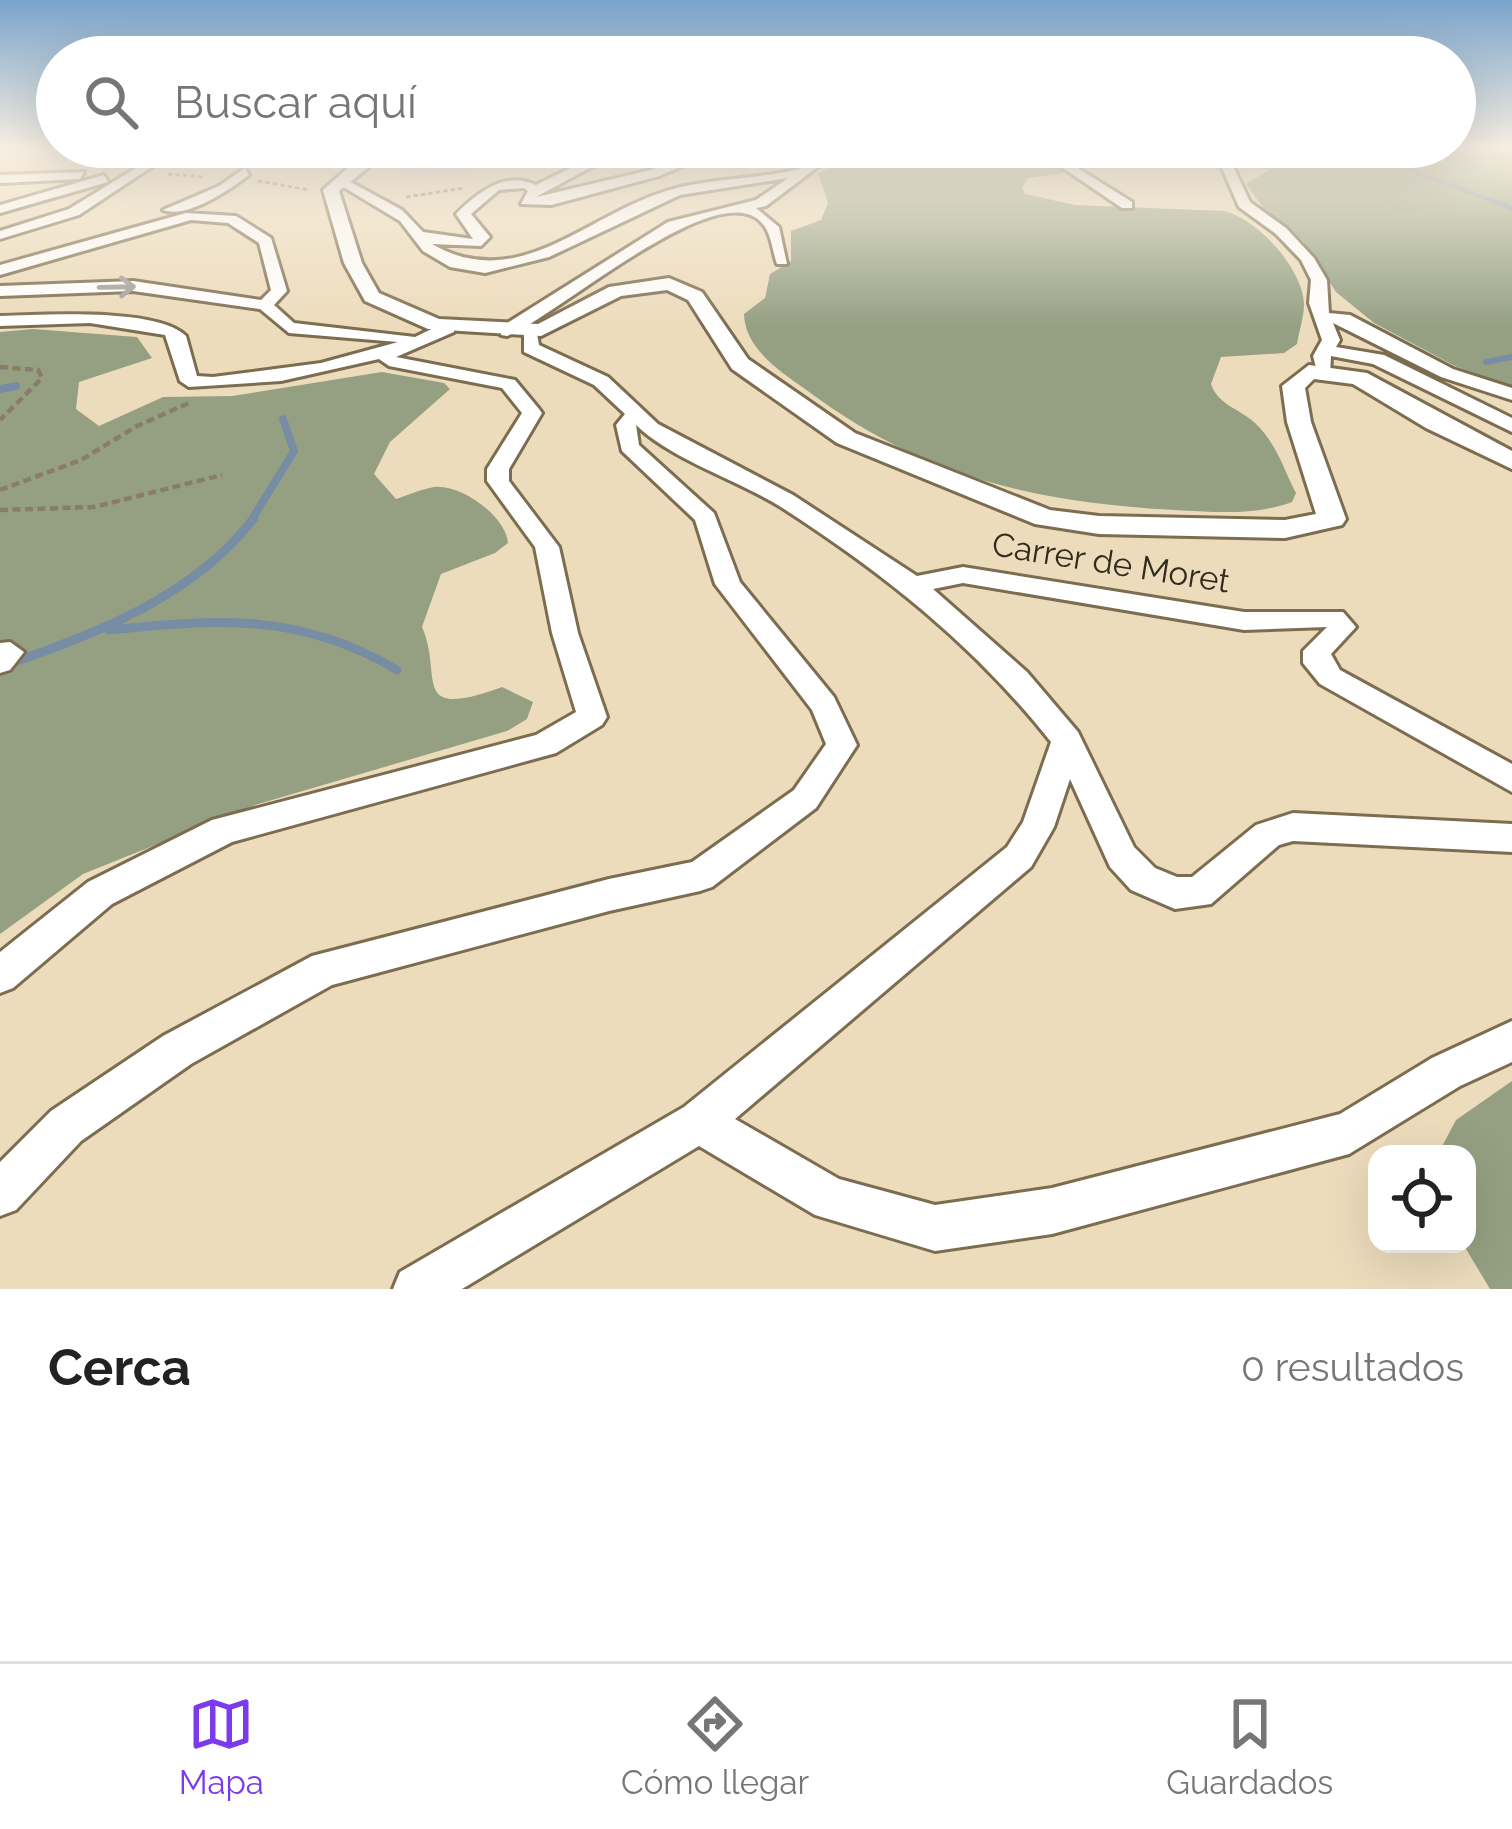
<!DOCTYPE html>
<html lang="es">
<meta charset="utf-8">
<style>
:root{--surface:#fff;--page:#f6f6f6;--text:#222;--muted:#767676;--line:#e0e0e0;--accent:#7c3aed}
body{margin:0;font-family:Raleway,sans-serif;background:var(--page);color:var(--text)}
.controls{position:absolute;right:36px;bottom:36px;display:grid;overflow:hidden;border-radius:24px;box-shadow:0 12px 48px #0002}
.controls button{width:108px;height:108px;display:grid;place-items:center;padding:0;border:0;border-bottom:3px solid var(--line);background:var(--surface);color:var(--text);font:60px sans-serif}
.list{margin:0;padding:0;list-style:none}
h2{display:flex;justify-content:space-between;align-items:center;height:156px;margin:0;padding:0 48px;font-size:51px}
h2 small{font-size:39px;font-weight:400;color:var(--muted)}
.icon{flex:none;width:66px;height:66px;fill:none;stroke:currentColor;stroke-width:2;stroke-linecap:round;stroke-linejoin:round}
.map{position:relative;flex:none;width:1512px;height:1289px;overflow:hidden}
.search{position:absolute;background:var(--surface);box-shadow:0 12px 48px #0002;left:36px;right:36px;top:36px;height:132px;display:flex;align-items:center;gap:30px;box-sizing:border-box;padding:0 42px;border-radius:66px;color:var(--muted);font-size:45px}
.sheet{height:372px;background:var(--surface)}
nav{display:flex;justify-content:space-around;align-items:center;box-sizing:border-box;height:168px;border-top:3px solid var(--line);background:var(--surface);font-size:33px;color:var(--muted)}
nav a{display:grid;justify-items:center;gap:6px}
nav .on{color:var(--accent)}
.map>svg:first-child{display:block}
</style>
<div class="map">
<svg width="1512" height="1289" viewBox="0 0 1512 1289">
<rect width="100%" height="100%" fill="#eddcbc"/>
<path fill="#d8d0e5" d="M470 147H611L404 178 414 166Z"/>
<path fill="#95a083" d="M851 147H1062L1055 154 1064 173 1028 178 1022 187 1025 194 1075 205 1224 211C1257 218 1303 269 1304 304 1304 317 1299 331 1297 344L1284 353 1221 357 1211 384C1219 406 1239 408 1255 423 1277 444 1283 468 1296 493L1292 502C1255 516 1213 512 1174 510 1032 502 921 476 805 389 780 371 745 349 744 314L765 298 770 274 791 261V231L821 220 828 203 818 173 851 159Z
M1082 147H1219L1221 155 1213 165 1084 162 1076 156Z
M1243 147H1512V387L1457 367 1374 323 1336 292 1303 241 1264 209 1246 184 1269 170 1240 162Z
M33 329 137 337 152 358 79 382 76 409 99 426 163 397 232 396 382 372 444 383 450 389 390 442 374 474 396 499C408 495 422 489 434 487 461 484 506 516 508 543L495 553 441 574 422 627C444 677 408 721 502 687L533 702 527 719 507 731 255 805 83 874 0 934V332Z
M1512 1081V1289H1490L1463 1244H1467V1154H1438L1456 1120Z"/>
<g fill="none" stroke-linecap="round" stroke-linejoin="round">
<path stroke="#778da3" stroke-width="4.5" d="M1385 147 1419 174 1512 208"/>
<path stroke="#778da3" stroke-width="6" d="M1486 362 1512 357"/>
<path stroke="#778da3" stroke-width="8" d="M0 389 16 386
M251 521 294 451 283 419"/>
<path stroke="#778da3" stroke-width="9" d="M109 630C217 619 300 612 397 670
M0 667C92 635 193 598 254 518"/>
<g stroke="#7c6d50" stroke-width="6">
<path id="minor" d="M403 147H420L368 166 358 164Z
M613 147H628L536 197 651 170 685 157H726L747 147H762L728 164H687L659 176 551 205 521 204 528 191 524 188 499 190 471 214 490 237 481 246 432 244C518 294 585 216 666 191 708 178 752 180 795 170 814 165 823 147 844 147L766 206 756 208 779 227 787 264H777C772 251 772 232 760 221 714 177 555 318 507 336L501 335V327L668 222 756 200 788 178 680 195 549 257 485 273 450 267 423 251 400 221 335 182 345 179 402 210 423 232 473 239 456 214C477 193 506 170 536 185Z
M1066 147H1078L1073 165 1132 202V208H1122L1063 168Z
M1230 147H1242L1234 168 1250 202 1286 228 1314 258 1327 280 1329 313 1350 315 1453 369 1512 388V400L1441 377 1333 323 1340 340 1336 347 1384 355 1512 418V432L1373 364 1331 356 1330 375H1318L1313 356 1322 340 1309 303 1311 280 1301 260 1276 234 1239 207 1222 168Z
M167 149 171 154 79 215 0 239V231L69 209Z
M245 168 249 175C229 190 187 219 163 210L219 186Z
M84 172 80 179 0 183V175Z
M104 175 108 182 0 213V205Z
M186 213 236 216 271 238 287 291 274 305 294 323 415 337 442 324H454V332L396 357 515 380 539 409 542 413 509 469V481L559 547 578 633 607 717 602 725 556 753 232 842 112 904 13 988 0 993V952L88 882 212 820 536 735 576 712 552 633 535 547 487 481V469L522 413 502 388 389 366 379 359 281 381 189 387 180 381 165 335 90 323 0 326V316C41 315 157 307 186 336L197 376 213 377 321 363 398 342 289 333 260 309 133 291 0 296V286L133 281 261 300 271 290 259 243 228 223 191 220 0 275V265Z
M524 328H536L539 345 608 377 658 424 793 495 917 576 963 567 1244 612H1343L1356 627 1331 654 1340 670 1512 764V792L1320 684 1303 663V651L1327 627 1244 630 963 583 933 589 1027 672 1078 732 1134 847 1155 868 1177 877H1192L1256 825 1293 813 1512 824V852L1293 841 1279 845 1211 904 1175 909 1131 890 1110 867 1070 779 1054 827 1031 867 735 1119 839 1179 935 1205 1052 1188 1340 1114 1432 1058 1512 1021V1062L1460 1086 1349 1154 1052 1234 935 1251 815 1215 699 1146 462 1289H393L400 1272 684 1107 1007 847 1023 822 1051 742C974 645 885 574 781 507 738 480 672 460 636 425L639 445 714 513 740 582 834 697 857 745 816 808 712 887 700 891 609 911 332 985 191 1064 81 1141 16 1210 0 1216V1162L51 1111 163 1036 312 956 609 879 692 862 794 790 826 744 812 710 715 584 695 520 622 451 616 425 625 414 594 385 524 352Z
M10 642 24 652 10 670 0 673V643Z"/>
</g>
<g stroke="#7c6d50" stroke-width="6">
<path id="tertiary" d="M134 147H205L160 157Z
M335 147H354L373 157 369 167 339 191 362 263 379 293 439 319 538 324 609 287 669 278 702 292 748 359 855 433 1050 510 1099 516 1285 520 1316 514 1287 422 1282 386 1309 365 1367 373 1512 451V469L1426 428 1353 384 1314 379 1305 388 1311 422 1346 519 1342 525 1285 538 1099 534 1035 524 837 443 732 369 688 300 667 290 621 296 541 336 428 329 365 301 344 263 323 190 358 159Z"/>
</g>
<path stroke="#897d68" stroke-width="3" stroke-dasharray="4.5 3" stroke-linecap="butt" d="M168 174 203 177
M258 181 310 190
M406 197 464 188"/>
<path stroke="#897d68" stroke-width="4.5" stroke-dasharray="8 4.5" stroke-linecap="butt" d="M0 367 38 370 42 378 0 420
M0 490 81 460 137 426 191 402
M0 510 94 507 222 475"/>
<use href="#minor" fill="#fff" fill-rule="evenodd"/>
<use href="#tertiary" fill="#fff" fill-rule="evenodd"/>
</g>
<defs><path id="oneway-shaft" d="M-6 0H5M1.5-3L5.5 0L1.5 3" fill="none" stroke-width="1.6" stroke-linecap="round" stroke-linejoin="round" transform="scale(3)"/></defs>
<use stroke="#a29f9a" href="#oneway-shaft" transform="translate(117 287) rotate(-1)"/>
<linearGradient id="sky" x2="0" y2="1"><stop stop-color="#7ba4cc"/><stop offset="0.45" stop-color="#f7efe1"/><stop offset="1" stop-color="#f7efe1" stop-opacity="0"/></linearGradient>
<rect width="1512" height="327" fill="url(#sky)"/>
<g text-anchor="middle" stroke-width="9" stroke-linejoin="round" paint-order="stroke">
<g font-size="33" fill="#312a1e" stroke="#eddcbc">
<text transform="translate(1111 562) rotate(9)" y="12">Carrer de Moret</text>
</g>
</g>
</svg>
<div class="controls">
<button><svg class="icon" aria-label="locate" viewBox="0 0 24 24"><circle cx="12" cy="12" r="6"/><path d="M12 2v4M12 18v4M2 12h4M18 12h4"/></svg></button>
</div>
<div class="search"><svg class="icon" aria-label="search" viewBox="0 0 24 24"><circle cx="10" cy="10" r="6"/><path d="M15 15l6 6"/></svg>Buscar aquí</div>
</div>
<section class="sheet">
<h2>Cerca<small>0 resultados</small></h2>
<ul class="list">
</ul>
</section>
<nav>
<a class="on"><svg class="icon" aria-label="map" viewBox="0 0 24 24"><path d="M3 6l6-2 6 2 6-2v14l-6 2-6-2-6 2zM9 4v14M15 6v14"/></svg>Mapa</a>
<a><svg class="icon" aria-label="directions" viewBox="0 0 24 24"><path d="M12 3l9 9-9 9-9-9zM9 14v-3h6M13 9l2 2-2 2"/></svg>Cómo llegar</a>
<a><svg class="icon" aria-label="saved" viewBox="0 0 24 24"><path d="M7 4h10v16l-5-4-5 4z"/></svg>Guardados</a>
</nav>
